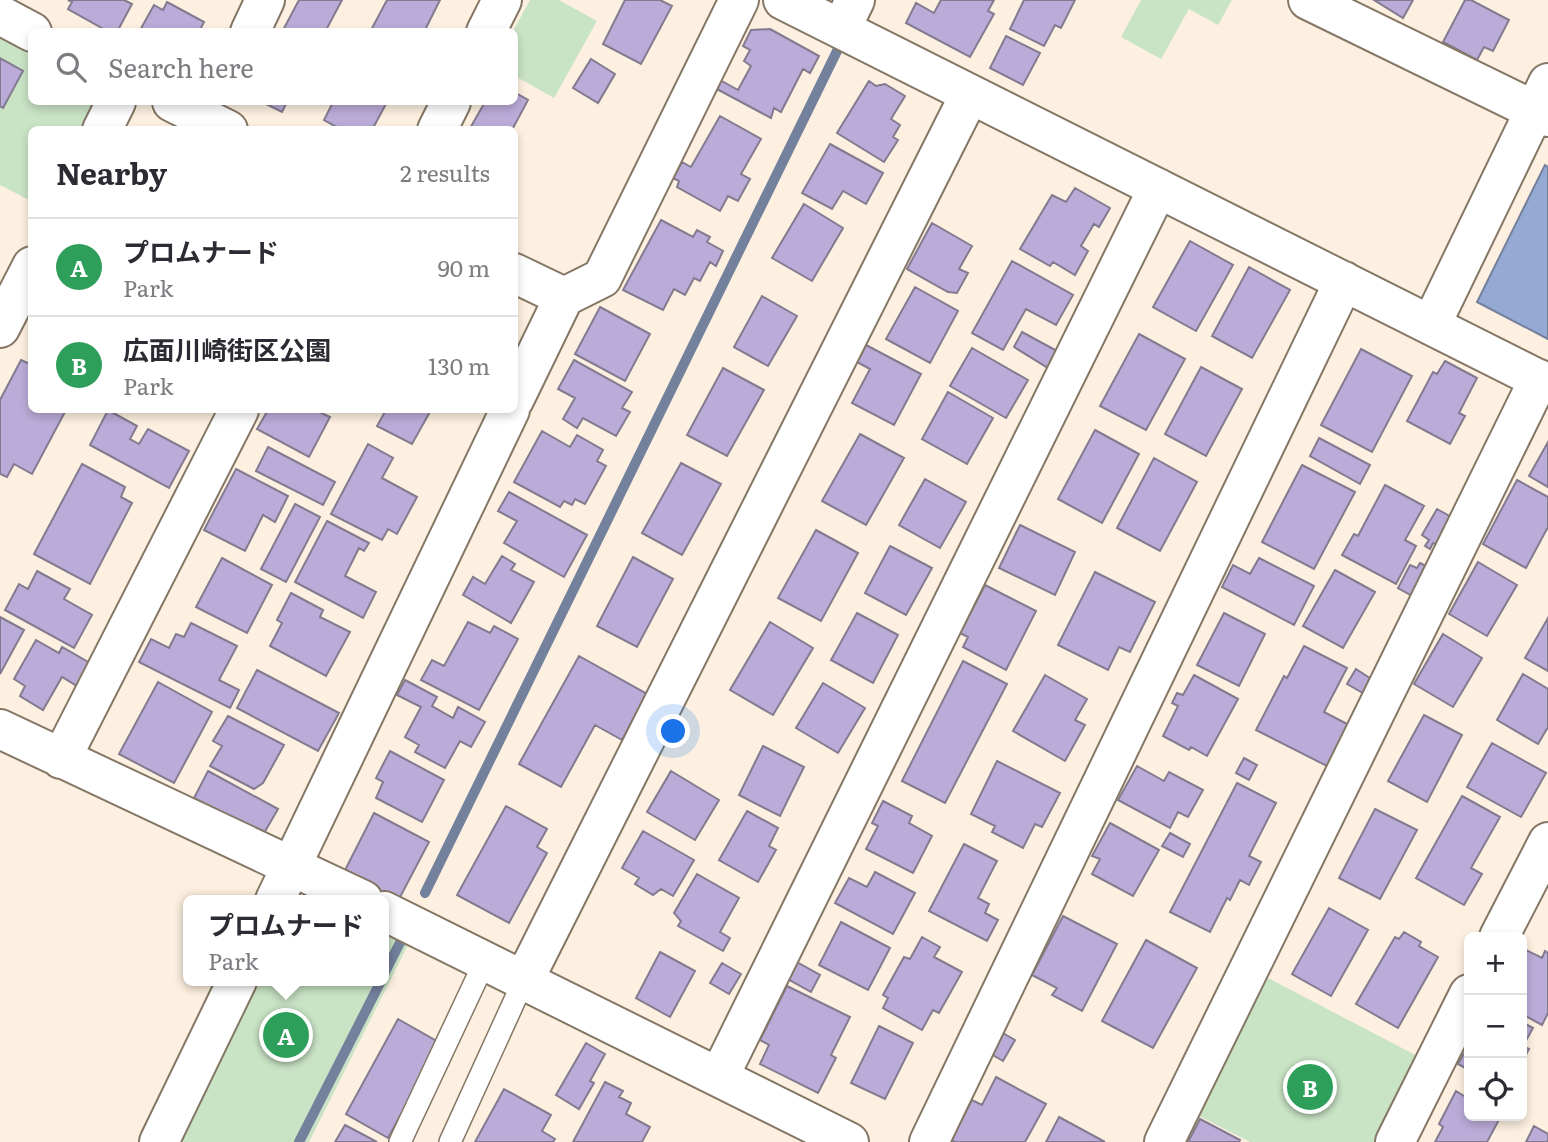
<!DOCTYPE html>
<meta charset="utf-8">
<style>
:root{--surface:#fff;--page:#f7f7f7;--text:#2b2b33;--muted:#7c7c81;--line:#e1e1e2;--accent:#0f766e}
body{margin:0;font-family:Literata,"Noto Sans JP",serif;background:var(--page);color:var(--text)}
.controls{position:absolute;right:21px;bottom:21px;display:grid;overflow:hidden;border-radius:10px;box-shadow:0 4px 10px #0003}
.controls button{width:63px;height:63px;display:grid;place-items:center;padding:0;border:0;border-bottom:2px solid var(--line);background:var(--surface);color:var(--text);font:35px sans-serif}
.you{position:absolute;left:674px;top:732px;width:24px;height:24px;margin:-18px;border:5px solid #fff;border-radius:50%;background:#1a73e8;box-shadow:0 0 0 10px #1a73e833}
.badge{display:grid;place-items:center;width:46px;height:46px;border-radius:50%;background:var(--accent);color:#fff;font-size:23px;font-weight:700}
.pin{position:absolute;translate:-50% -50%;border:4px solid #fff;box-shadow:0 2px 7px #0006}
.popup{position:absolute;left:183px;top:895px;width:206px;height:91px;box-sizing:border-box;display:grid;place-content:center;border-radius:10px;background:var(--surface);filter:drop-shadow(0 2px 5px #0005);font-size:23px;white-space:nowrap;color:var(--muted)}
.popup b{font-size:26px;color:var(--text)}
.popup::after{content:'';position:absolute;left:50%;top:100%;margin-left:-14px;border:14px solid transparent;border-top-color:var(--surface)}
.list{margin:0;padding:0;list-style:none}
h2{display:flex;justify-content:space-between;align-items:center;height:91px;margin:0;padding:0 28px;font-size:30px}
h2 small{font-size:23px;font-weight:400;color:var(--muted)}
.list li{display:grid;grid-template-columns:46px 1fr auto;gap:21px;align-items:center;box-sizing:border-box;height:98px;padding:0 28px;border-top:2px solid var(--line)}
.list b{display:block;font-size:26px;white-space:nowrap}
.list p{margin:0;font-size:23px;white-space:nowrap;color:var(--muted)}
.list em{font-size:23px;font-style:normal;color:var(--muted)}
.icon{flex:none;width:38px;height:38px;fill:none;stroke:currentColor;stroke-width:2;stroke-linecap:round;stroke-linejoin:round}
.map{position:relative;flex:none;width:1548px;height:1142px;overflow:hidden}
.search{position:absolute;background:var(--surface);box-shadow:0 4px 10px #0003;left:28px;top:28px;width:490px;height:77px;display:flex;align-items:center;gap:18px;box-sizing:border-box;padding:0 24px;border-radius:10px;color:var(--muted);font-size:26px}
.panel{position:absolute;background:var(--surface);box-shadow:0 4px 10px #0003;left:28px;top:126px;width:490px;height:287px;border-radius:10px}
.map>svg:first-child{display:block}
</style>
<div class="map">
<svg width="1548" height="1142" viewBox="0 0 1548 1142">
<rect width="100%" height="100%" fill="#fdf0e0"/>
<path fill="#c9e3c5" d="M530 0H559L597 21 554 98 515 76 513 31Z
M1141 0H1232L1218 25 1189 9 1161 59 1121 37Z
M0 15 32 32V102H116L102 129 32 130 31 201 0 185Z
M384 911 417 927 309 1142H156L235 981H384Z
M1268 978 1423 1059 1380 1142H1250L1197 1115Z"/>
<path fill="#94a9d3" stroke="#74819c" stroke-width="2" d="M1545 165 1548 167V339L1477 302Z"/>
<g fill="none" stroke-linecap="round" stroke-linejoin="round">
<path stroke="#74819c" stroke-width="10" d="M425 893 838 49
M384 974 407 929
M299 1142 381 981"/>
</g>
<path fill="#baabd8" stroke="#827b8f" stroke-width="2" d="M68 0H124L132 4 117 32H109L68 9 72 2Z
M299 0H342L325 32H282Z
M387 0H440L424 32H370Z
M625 0H660L672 6 641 64 603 44Z
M941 0H994L988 11 994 14 970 57 906 23 916 3 934 13Z
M1024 0H1075L1061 28 1055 25 1044 46 1010 29Z
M1374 0H1413L1403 18Z
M1465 0H1471L1509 20 1493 51 1484 47 1477 60 1443 42Z
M167 2 204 22 199 32H139L154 5 163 10Z
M770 29 819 56 810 73 803 69 781 112 774 108 771 118 715 88 720 80 738 90 751 66 744 61 750 50 743 46 751 30Z
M1006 36 1040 53 1023 85 990 68Z
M0 58 23 71 3 108 0 106Z
M591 59 615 74 598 103 573 88Z
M869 81 876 86 885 84 905 96 891 119 900 125 893 137 898 140 884 162 837 133Z
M514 92 528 100 512 130H469L485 102H514Z
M262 102H287L282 112Z
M333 102H387L372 130H342L324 120Z
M720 116 761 139 741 174 750 179 738 201 728 196 720 211 677 187 679 181 673 178 682 162 691 167Z
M830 144 883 173 866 204 843 191 832 209 802 193Z
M1075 188 1110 208 1099 227 1094 224 1081 246 1088 251 1075 275 1053 262 1050 266 1020 249 1052 195 1066 202Z
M804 204 843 228 812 281 772 258Z
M661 220 693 237 697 230 710 237 707 242 723 251 716 266 710 262 700 281 694 278 685 295 674 289 663 310 623 290Z
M932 223 972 246 959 269 968 273 957 293 948 292 907 269Z
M1190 241 1233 265 1196 331 1153 307Z
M1012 261 1073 295 1056 325 1026 309 1003 350 972 333Z
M1249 267 1290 290 1252 358 1212 336Z
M915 287 958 311 930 363 886 339Z
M762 296 797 316 768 366 734 347Z
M600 307 650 334 625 381 575 354Z
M1022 332 1057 351 1048 368 1014 347Z
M1139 334 1185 359 1146 430 1100 406Z
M866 345 921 374 894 425 852 403 870 369 857 362Z
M972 348 1028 380 1006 418 950 386Z
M1361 349 1412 376 1372 452 1321 425Z
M21 360 32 365V410H66L32 474 14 464 7 477 0 474V400Z
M574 360 632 392 622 408 630 412 616 436 583 418 577 428 563 419 575 398 558 389Z
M1445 361 1477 378 1459 413 1465 416 1450 444 1407 421 1433 372 1437 374Z
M1201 367 1242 389 1206 456 1165 434Z
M723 368 764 390 727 456 687 435Z
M948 392 993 418 967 464 922 439Z
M108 410 137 426 130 439 139 444 148 429 189 451 169 488 90 445Z
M268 410H315L330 417 309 457 257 429Z
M386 410H431L412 444 377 426Z
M1095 430 1139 454 1102 523 1058 499Z
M542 431 570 447 577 435 603 450 597 461 606 466 585 504 575 499 572 505 564 501 560 507 514 482Z
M860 434 904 458 866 525 822 501Z
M1319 438 1370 465 1360 484 1310 456Z
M1548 442V487L1529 476Z
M368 444 393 458 382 478 417 497 397 534 388 529 382 540 331 514Z
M268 447 335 482 323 505 256 471Z
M1154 458 1197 482 1160 551 1117 528Z
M681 463 721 484 682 555 642 533Z
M82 464 125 487 121 497 132 503 90 584 34 554Z
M1302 465 1355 492 1314 569 1262 542Z
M236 469 288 496 275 522 263 515 245 551 204 530Z
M925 479 966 502 940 548 899 525Z
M1517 480 1548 497V527L1526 568 1483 544Z
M1385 485 1424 506 1405 540 1416 546 1396 584 1342 555 1354 534 1358 536Z
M509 492 587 535 564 577 504 543 517 521 498 511Z
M295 504 320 517 286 582 261 569Z
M1437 509 1453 518 1438 545 1433 543 1430 549 1425 546 1429 540 1422 535Z
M327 521 369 543 364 551 359 548 345 576 376 592 363 618 295 582Z
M1020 525 1075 552 1055 595 999 568Z
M816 530 858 553 821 621 778 598Z
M890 546 932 568 906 615 865 593Z
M502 556 515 564 511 570 534 582 511 623 463 595 473 577 485 584Z
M633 557 673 579 637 647 597 626Z
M222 558 272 585 247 633 196 607Z
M1259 558 1314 586 1294 625 1222 587 1233 565 1250 574Z
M1478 562 1517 585 1487 636 1449 614Z
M1420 563 1428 567 1412 596 1398 588 1410 565 1417 568Z
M1335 570 1375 592 1343 648 1303 626Z
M37 571 70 589 64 599 92 615 74 648 5 610 19 584 28 589Z
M1095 572 1155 602 1130 652 1119 647 1108 670 1058 645Z
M985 585 1036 611 1006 670 963 647 968 637 960 633Z
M291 593 323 610 320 617 350 632 326 676 270 646 282 623 277 620Z
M857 613 898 635 873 683 831 660Z
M1224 613 1265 634 1239 686 1197 665Z
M0 617 24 630 0 674Z
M1548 618V671L1525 658Z
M468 622 490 633 494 626 518 639 479 710 421 680 432 660 444 666Z
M770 622 813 648 773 715 730 690Z
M191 623 237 646 219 680 239 690 230 708 139 662 151 639 169 648 176 634 184 637Z
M1443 634 1482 658 1453 707 1414 684Z
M36 640 59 653 62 647 90 663 77 686 62 677 43 710 20 696 25 686 14 679Z
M1304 646 1347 668 1324 712 1349 725 1327 766 1256 730 1284 676 1287 678Z
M579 656 647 694 622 740 595 725 561 787 519 764Z
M963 661 1007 684 945 803 902 781Z
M1356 669 1376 682 1368 696 1347 684Z
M257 670 339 713 318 751 237 708Z
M1523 674 1548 689V727L1538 744 1497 720Z
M1045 675 1087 699 1075 720 1085 725 1065 761 1013 731Z
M1194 675 1238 699 1207 756 1191 747 1189 750 1163 736 1178 706 1172 703 1177 693 1183 695Z
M405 680 437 697 432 706 453 718 458 707 485 722 471 747 460 741 445 768 415 752 419 745 405 737 421 707 397 695Z
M158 682 212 712 174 783 119 754Z
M823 683 865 708 838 753 796 728Z
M1424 715 1462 735 1427 802 1388 781Z
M228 716 284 745 263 783 254 789 210 766 222 746 213 741Z
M1492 743 1546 773 1521 817 1467 787Z
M763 746 804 767 780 816 739 795Z
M390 751 444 780 422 822 376 798 383 782 376 778Z
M1244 758 1257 765 1249 780 1236 773Z
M997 761 1060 793 1042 827 1035 824 1023 848 992 832 995 826 971 814Z
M1137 766 1164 781 1169 772 1203 790 1188 817 1178 812 1170 828 1118 800Z
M208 771 278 809 263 835 194 798Z
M671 771 719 800 695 840 647 812Z
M1237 783 1276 803 1249 856 1261 862 1249 885 1240 880 1230 900 1227 898 1210 932 1170 912Z
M1462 796 1500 817 1471 868 1482 874 1464 905 1416 878Z
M883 801 912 816 909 823 932 836 913 873 866 849 878 826 872 823Z
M506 806 547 829 537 847 547 853 509 923 457 895Z
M1375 809 1417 830 1380 899 1339 878Z
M747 811 778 828 769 846 776 850 758 882 719 860Z
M374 813 429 842 397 903 343 874Z
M1110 823 1159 850 1133 896 1092 874 1100 859 1092 856Z
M643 831 694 860 673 896 661 889 653 895 635 884 639 878 622 868Z
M1170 833 1190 844 1183 857 1162 846Z
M964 844 997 861 978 898 989 904 985 913 998 920 987 941 929 911Z
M875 872 915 893 893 934 835 903 849 878 867 887Z
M697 874 739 898 720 932 730 938 723 951 678 926 681 921 674 913Z
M1329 908 1368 930 1331 996 1292 974Z
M1063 916 1117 944 1082 1011 1052 995 1057 988 1032 975Z
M841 922 890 948 868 990 819 965Z
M1404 932 1421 942 1419 946 1438 957 1398 1028 1356 1004 1395 937 1399 939Z
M922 937 940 947 934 957 962 972 939 1013 933 1010 922 1030 883 1008 888 998 883 995 904 957 910 959Z
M1146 940 1197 968 1153 1048 1102 1021Z
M1522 948 1542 958 1545 951 1548 953V1013L1542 1025 1522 1014Z
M660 952 695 971 670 1017 636 998Z
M795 961 820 975 811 992 786 978Z
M722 963 741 974 729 994 710 983Z
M787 986 850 1017 831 1055 836 1058 818 1093 760 1064 769 1045 760 1040Z
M398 1019 440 1043 388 1138 346 1114Z
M1522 1022 1533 1028 1523 1046 1529 1049 1522 1062Z
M879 1026 913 1043 885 1099 851 1083Z
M996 1029 1015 1040 1003 1061 984 1050Z
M586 1043 605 1054 590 1081 594 1083 579 1109 556 1095Z
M1469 1045V1070L1458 1064Z
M996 1077 1046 1104 1025 1142H955L951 1140 972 1100 982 1105Z
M605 1082 623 1091 619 1097 631 1103 626 1114 650 1127 642 1142H573Z
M504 1089 551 1115 542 1131 555 1139 553 1142H475Z
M1456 1091 1469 1099V1116H1501L1487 1142H1435L1443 1127 1439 1124Z
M1059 1117 1105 1142H1046Z
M1200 1119 1240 1140 1239 1142H1188Z
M345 1125 377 1142H335Z
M1534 1126 1548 1134V1142H1526Z"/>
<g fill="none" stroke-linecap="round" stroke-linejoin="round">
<g stroke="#857765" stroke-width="24">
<path id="lane" d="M400 1142 485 961
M450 1142 524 980"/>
</g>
<g stroke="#857765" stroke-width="42">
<path id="street" d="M783 0 1548 384
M1308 0 1548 117
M0 15 32 32
M841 29 855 0
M250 32 265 0
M486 32 502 0
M172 102 228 130
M102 130 116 102
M437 130 451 102
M514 273 564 297 514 400
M564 297 602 278 739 0
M1431 325 1548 83
M0 328 32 266
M0 729 363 900
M61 759 239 410
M275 900 510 410
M384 911 849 1142
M1499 937 1548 842
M524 980 970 94
M719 1077 1158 188
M159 1142 237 981
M929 1142 1344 281
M1164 1142 1539 379
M1395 1142 1469 994"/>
</g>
<use href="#lane" stroke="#fff" stroke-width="21"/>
<use href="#street" stroke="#fff" stroke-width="38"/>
</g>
</svg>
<div class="controls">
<button>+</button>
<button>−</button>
<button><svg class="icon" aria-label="locate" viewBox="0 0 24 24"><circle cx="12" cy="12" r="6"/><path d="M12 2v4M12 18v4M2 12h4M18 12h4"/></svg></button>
</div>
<div class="you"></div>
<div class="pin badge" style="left:286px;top:1035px;background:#2e9e5b">A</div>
<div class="popup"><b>プロムナード</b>Park</div>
<div class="pin badge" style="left:1310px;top:1087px;background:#2e9e5b">B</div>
<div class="search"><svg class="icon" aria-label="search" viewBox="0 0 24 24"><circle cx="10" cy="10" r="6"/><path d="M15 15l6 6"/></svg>Search here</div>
<section class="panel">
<h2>Nearby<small>2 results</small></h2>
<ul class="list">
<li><span class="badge" style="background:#2e9e5b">A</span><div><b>プロムナード</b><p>Park</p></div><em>90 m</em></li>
<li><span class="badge" style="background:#2e9e5b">B</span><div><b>広面川崎街区公園</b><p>Park</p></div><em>130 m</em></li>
</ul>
</section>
</div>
